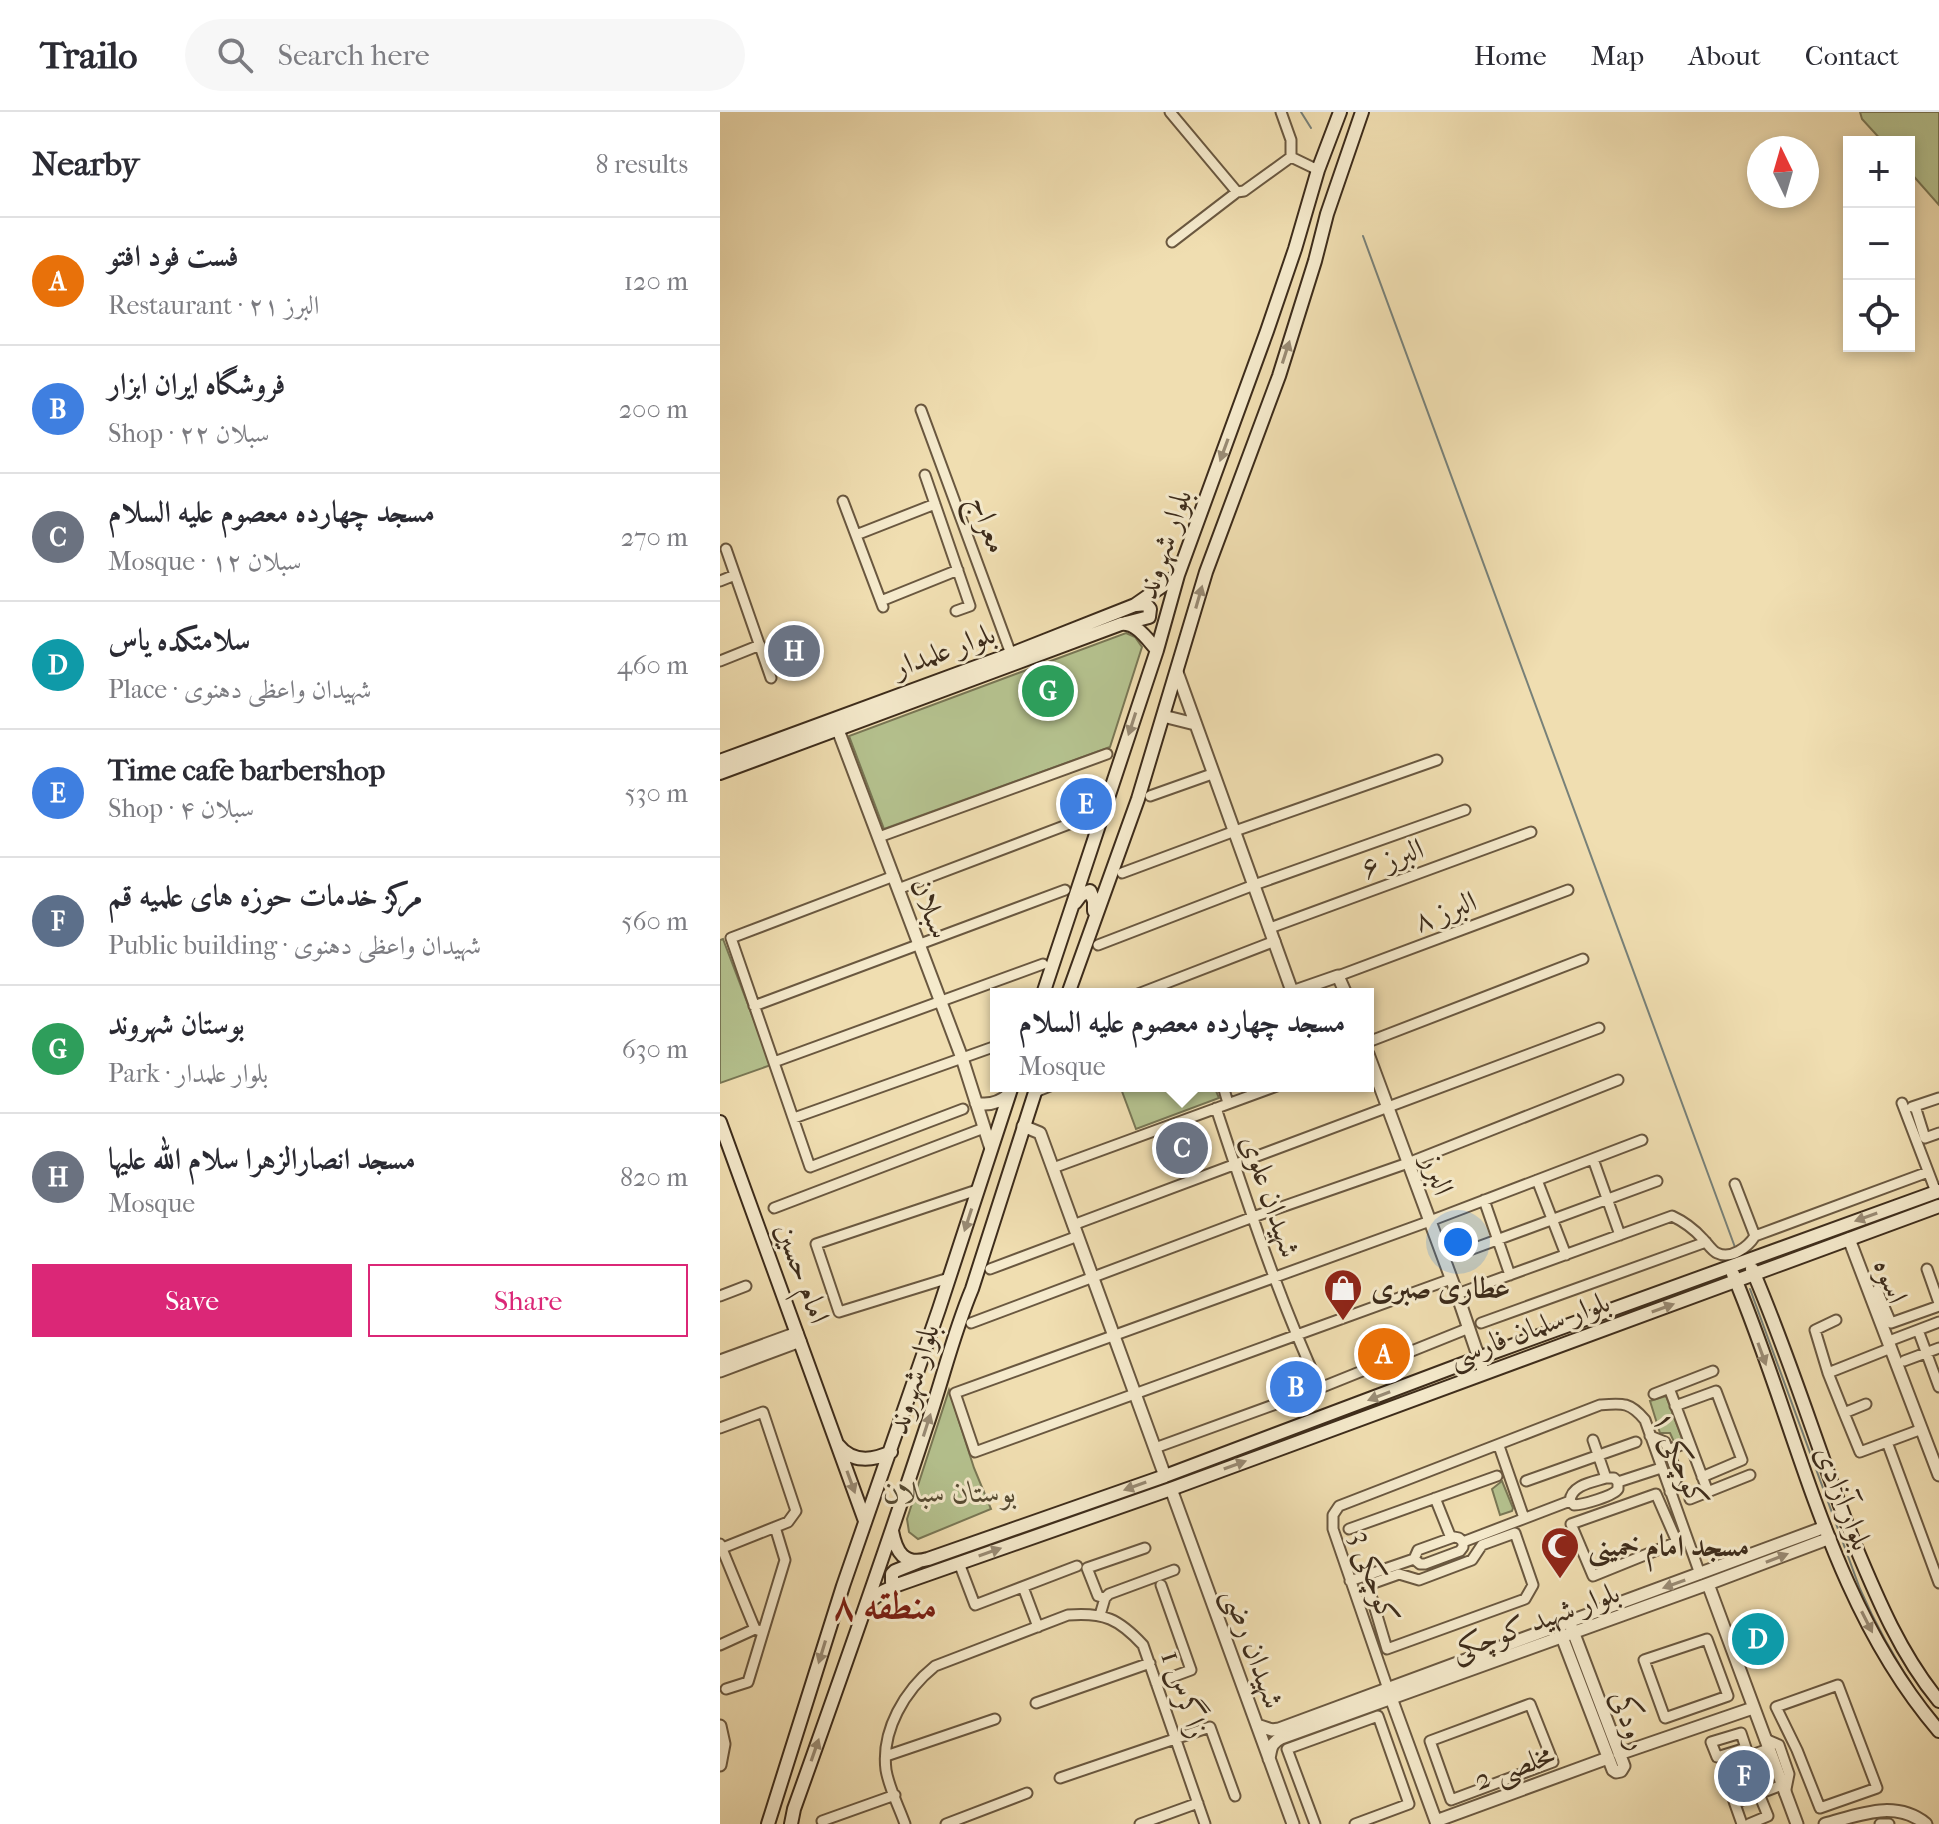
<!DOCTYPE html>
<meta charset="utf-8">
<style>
:root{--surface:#fff;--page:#f7f7f7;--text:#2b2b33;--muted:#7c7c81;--line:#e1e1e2;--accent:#db2777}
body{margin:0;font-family:"IM FELL French Canon",Amiri,serif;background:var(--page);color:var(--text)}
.controls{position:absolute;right:24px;top:24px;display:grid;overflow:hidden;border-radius:0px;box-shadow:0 4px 12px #0003}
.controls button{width:72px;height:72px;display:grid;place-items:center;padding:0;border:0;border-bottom:2px solid var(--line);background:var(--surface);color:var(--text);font:40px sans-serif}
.compass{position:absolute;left:1027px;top:24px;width:72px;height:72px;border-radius:50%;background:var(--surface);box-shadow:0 4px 12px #0003;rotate:355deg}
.you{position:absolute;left:738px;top:1130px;width:28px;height:28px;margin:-20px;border:6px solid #fff;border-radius:50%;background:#1a73e8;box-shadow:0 0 0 12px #1a73e833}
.badge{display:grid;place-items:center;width:52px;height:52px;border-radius:50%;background:var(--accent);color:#fff;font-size:26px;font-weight:700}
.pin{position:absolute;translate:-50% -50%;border:4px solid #fff;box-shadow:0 2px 8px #0006}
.popup{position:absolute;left:270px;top:876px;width:384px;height:104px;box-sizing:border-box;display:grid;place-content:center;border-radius:0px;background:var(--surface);filter:drop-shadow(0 2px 6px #0005);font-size:26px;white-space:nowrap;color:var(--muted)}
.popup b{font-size:30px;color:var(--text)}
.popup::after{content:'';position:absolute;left:50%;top:100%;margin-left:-16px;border:16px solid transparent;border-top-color:var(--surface)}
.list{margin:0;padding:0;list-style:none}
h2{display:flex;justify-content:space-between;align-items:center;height:104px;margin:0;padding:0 32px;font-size:34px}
h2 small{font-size:26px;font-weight:400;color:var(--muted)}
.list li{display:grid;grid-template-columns:52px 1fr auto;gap:24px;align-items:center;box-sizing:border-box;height:128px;padding:0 32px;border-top:2px solid var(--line)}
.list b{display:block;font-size:30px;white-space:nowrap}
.list p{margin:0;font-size:26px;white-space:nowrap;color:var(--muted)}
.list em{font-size:26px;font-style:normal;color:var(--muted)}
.actions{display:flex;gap:16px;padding:24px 32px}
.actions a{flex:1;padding:18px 0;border:2px solid var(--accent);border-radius:0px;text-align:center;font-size:28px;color:var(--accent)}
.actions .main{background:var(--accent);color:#fff}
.icon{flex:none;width:44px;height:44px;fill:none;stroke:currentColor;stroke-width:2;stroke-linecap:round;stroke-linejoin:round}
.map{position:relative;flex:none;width:1219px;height:1712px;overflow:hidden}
header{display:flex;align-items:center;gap:48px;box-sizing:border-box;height:112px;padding:0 40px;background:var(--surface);border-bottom:2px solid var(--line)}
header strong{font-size:38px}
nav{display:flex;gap:44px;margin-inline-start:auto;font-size:28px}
.search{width:560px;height:72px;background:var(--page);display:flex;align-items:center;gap:20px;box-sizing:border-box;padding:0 28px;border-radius:44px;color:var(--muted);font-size:30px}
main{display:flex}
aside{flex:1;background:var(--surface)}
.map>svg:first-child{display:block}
</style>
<header>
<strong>Trailo</strong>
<div class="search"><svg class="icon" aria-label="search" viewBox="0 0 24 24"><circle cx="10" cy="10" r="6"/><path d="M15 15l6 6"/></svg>Search here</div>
<nav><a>Home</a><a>Map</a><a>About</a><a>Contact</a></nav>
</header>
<main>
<aside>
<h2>Nearby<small>8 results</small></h2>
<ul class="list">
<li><span class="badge" style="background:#e8710a">A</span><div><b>فست فود افتو</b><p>Restaurant · البرز ۲۱</p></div><em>120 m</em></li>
<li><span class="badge" style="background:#3f7fe0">B</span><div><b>فروشگاه ایران ابزار</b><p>Shop · سبلان ۲۲</p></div><em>200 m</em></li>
<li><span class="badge" style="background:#6b7280">C</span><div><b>مسجد چهارده معصوم علیه السلام</b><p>Mosque · سبلان ۱۲</p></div><em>270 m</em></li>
<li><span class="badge" style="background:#0f9aa8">D</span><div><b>سلامتکده یاس</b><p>Place · شهیدان واعظی دهنوی</p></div><em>460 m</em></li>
<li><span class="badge" style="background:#3f7fe0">E</span><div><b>Time cafe barbershop</b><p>Shop · سبلان ۴</p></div><em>530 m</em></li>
<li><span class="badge" style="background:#5c6f8a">F</span><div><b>مرکز خدمات حوزه های علمیه قم</b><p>Public building · شهیدان واعظی دهنوی</p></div><em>560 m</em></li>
<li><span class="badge" style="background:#2e9e5b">G</span><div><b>بوستان شهروند</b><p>Park · بلوار علمدار</p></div><em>630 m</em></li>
<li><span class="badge" style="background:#6b7280">H</span><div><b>مسجد انصارالزهرا سلام الله علیها</b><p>Mosque</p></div><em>820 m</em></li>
</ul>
<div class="actions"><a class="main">Save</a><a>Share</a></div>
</aside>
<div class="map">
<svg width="1219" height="1712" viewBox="0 0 1219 1712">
<rect width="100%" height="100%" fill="#f0deb1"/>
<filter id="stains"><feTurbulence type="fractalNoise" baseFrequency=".0025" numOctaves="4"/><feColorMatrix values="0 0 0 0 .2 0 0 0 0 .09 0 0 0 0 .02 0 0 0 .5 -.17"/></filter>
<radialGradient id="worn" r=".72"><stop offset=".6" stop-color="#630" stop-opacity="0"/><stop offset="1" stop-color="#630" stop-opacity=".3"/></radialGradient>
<path fill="#b5c28f" stroke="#797755" stroke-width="2" d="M1140 0H1219V93L1189 59V30H1163L1142 7Z
M406 521 415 525 422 535 390 635 164 717 129 624Z
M3 827 51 953 0 971V828Z
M400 974H494L499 986 416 1017Z
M229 1278 254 1356 271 1397 198 1427 189 1420 187 1407Z
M946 1284 963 1329 955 1332 950 1321H940L930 1289Z
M782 1369 793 1396 792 1399 780 1403 772 1377Z"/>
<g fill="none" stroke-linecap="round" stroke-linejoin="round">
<path stroke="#788179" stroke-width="2" d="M581 0 591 16
M643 124 1016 1138
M1030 1177 1140 1477C1156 1514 1176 1549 1198 1582
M1209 1597 1219 1608"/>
<g stroke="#6a5840" stroke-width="13">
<path id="minor" d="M450 0 517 80
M561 0 571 28V45L598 58
M452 130 517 80 524 79 571 45
M201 298 291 542
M205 363 250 494 236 499
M123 389 163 495
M136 423 215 392
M6 437 51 566
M0 469 15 463
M161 489 238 458
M0 549 40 533
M430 684 492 662
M159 725 387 642
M402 761 515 719 717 648
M174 764 11 826 90 1055 243 997
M178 777 365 706
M550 816 811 720
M378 833 534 773 745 698
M618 864 848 778
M418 882 555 829
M34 894 345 778
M648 930 863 847
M54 950 323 852
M503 974 508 991
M315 980 330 974
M1182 991 1216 1080
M1195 994 1205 1026 1219 1021
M1192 995 1219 986
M496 996C527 1090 558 1185 600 1276
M74 1006 276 934
M873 1047 900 1123
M333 1056 557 974
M817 1068 846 1143
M1015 1072 1035 1124 1208 1060
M764 1088 790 1163
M54 1096 264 1016
M353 1113 879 916
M736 1143 937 1069
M270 1157 358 1124
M1207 1157 1219 1191
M229 1166 119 1200 96 1132 257 1078
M731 1167 255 1340 235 1281 710 1109 922 1028
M1157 1178 1171 1211 1219 1194
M737 1182 952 1104C965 1110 974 1117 983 1127 987 1131 992 1139 997 1141 1011 1148 1028 1135 1035 1124
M0 1184 26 1174
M1116 1208 1095 1218 1108 1261 1171 1236
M251 1211 533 1105 688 1051 898 968
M761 1211 986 1130
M1198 1218 1219 1275
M1169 1229 1219 1210
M1184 1249 1219 1236
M1108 1261 1124 1301 1146 1292
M949 1276 988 1380
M934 1282 993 1259
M955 1294 996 1279 1022 1348 982 1365
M1124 1301 1140 1340 1202 1317
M0 1316 43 1300 76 1399 68 1410 0 1437
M930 1324 945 1330 958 1364 950 1380
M873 1328 886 1366
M1167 1330 1219 1471
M779 1334 804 1406
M435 1336 600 1276 749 1216
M948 1338 969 1330
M886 1366H894L898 1370C898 1372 898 1375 898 1377 894 1384 862 1393 854 1393L850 1389C851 1373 873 1370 886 1366Z
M806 1369 916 1330
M898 1370 941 1356
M936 1382 957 1430 873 1464 851 1412Z
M715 1386 731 1426
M970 1387 1030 1363
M629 1417 777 1364
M795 1421 813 1473 805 1487 667 1537 648 1473 679 1462 699 1468 752 1448 762 1433Z
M743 1430 850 1389
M0 1432 35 1517 43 1520
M239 1451 255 1493 357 1454
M630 1469 694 1447 700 1452H705L740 1439 743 1435V1430L739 1426 734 1425 698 1438 694 1447
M303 1475 318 1515
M385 1486 378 1484 367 1456 425 1436
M380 1503 385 1486 389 1482 454 1458
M987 1527 1008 1584 945 1606 924 1548Z
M0 1533 35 1517
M436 1571 471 1558 441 1473
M1118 1573 1157 1676 1100 1696 1077 1638 1056 1595Z
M6 1577 28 1570 65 1448 55 1415
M668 1577 613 1417V1403L619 1394 880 1293C903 1291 910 1290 925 1308L980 1462
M316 1591 430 1551
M810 1592 833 1650 731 1688 710 1629Z
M1045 1627 1059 1633 1069 1662 1065 1682
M1026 1636 1021 1621 991 1630 997 1645 1026 1636 1029 1644 1048 1637
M166 1644 275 1607
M1004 1661 1022 1712
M340 1666 490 1615 515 1684
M1015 1691 1062 1673
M102 1709 175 1683
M185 1712C179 1695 169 1676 166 1658 161 1618 185 1578 215 1554L348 1503C384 1500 399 1507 423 1533L485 1712
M226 1712 307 1681
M420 1712 478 1691
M595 1712 567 1637 658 1604 689 1692 635 1712
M1029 1712 1048 1704 1039 1682
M1160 1712H1169"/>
</g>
<g stroke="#6a5840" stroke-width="15">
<path id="tertiary" d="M457 560 573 882
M443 604 475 612
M118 618 242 946 271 1037
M572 880 618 864 626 882
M648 942 737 1182 764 1261
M256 991C269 994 279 991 289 982
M303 1014 320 1021 445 1364
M1129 1127 1219 1363
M0 1249 77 1221
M0 1259 80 1229
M451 1377 573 1712
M988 1472 1077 1712
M839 1517 893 1658 896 1660 901 1659 904 1654 851 1514
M671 1586 717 1712
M537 1613 552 1618 559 1617 1105 1415
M0 1614 4 1632 0 1653
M899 1642 1033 1596
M549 1647C551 1636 551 1631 561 1626L988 1472 1110 1426
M716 1709 888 1646
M1105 1712C1139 1703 1175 1687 1206 1712"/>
</g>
<g stroke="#3d2c1b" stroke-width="16">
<path id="secondary" d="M406 511 429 505 430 497 426 492 416 493
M0 649 291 542 415 493 458 463
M0 661 401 512C416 510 427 527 437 538
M355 791 361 783 370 779 374 789V799
M323 882 437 538 458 463 547 219 575 137 598 58 620 0
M348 882 418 687 486 460 559 264 595 149 607 102 642 0
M0 1010 145 1409
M1032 1157C1071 1247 1099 1342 1135 1433 1158 1488 1181 1543 1219 1589
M1013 1162C1078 1315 1108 1490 1219 1619
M118 1333C132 1351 152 1349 171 1340
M172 1419C176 1440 184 1454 208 1447L445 1364 758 1246 1219 1079
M180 1472H176L172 1470V1462L175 1459 200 1449
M147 1491 164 1479 180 1472 451 1377 1219 1094
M48 1712 123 1474 219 1197 292 974
M71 1712 74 1697C119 1571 164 1444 206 1316 222 1270 233 1222 252 1177L317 974"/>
</g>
<use href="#minor" stroke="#f5eacc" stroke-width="9"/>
<use href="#tertiary" stroke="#f5eacc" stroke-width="11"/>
<use href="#secondary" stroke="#f5eacc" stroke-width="12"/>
</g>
<defs><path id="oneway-solid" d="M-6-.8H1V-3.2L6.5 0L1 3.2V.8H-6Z" transform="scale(2)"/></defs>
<g fill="#998b74">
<use href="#oneway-solid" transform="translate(566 240) rotate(-72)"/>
<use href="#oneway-solid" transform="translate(504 338) rotate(110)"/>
<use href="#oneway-solid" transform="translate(479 485) rotate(-74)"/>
<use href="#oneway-solid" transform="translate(412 612) rotate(108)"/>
<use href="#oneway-solid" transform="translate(1146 1105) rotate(160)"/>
<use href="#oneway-solid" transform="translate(248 1108) rotate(108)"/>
<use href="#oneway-solid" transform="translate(943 1196) rotate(-20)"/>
<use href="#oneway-solid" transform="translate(1042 1242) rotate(70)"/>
<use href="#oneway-solid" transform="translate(659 1284) rotate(159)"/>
<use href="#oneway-solid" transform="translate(207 1313) rotate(-72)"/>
<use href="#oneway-solid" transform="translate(515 1353) rotate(-20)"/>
<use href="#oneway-solid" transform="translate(131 1370) rotate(70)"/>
<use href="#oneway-solid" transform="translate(415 1374) rotate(160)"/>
<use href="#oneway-solid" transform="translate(270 1440) rotate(-19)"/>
<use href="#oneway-solid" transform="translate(1057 1446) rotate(-21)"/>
<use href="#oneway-solid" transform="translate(954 1472) rotate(160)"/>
<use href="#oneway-solid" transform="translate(1147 1510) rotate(63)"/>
<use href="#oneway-solid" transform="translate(102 1540) rotate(107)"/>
<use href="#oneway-solid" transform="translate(95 1638) rotate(-71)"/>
</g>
<defs>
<g id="shop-pin" transform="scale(2)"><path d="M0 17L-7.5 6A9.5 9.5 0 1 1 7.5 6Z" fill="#8f2418" stroke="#f5eacc"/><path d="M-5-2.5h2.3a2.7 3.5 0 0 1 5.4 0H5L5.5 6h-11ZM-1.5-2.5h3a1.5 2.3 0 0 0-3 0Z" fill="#fff"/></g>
<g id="mosque-pin" transform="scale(2)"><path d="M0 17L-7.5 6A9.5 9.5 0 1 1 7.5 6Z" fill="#8f2418" stroke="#f5eacc"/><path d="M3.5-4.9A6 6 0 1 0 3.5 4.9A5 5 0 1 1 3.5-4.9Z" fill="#fff"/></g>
</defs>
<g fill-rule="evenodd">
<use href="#shop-pin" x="623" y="1176"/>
<use href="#mosque-pin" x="840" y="1434"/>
</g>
<g text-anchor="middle" stroke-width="6" stroke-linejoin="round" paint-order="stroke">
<g font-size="30" fill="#3d2c1b" stroke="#f5eacc">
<text transform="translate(269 412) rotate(70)" y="10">معراج</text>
<text transform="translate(444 432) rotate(-71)" y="10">بلوار شهروند</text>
<text transform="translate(224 538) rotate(-20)" y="10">بلوار علمدار</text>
<text transform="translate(672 746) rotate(-20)" y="10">البرز ۶</text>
<text transform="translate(211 796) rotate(69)" y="10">سبلان</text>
<text transform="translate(725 799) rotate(-21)" y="10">البرز ۸</text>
<text transform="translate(718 1063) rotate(70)" y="10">البرز</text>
<text transform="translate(551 1084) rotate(71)" y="10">شهیدان علوی</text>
<text transform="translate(83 1161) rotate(70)" y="10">امام حسین</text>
<text transform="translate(1171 1169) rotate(69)" y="10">اسوه</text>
<text transform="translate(809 1217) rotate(-20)" y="10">بلوار سلمان فارسی</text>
<text transform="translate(193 1267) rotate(-73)" y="10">بلوار شهروند</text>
<text transform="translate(961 1347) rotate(68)" y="10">کوچکی ۱</text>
<text transform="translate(1124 1386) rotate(69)" y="10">بلوار آزادی</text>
<text transform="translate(655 1465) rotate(72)" y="10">کوچکی 3</text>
<text transform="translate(815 1509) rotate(-20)" y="10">بلوار شهید کوچکی</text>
<text transform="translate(534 1536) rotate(70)" y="10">شهیدان رضی</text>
<text transform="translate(465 1582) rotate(71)" y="10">زاگرس 1</text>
<text transform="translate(910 1608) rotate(71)" y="10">رودکی</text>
<text transform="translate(794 1655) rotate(-20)" y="10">مخلصی 2</text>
</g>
<g font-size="30" font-weight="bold" fill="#3d2c1b" stroke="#f5eacc" text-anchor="start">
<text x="651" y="1186">عطاری صبری</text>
<text x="868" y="1444">مسجد امام خمینی</text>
</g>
<g font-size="30" font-style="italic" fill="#554a32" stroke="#f5eacc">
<text x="230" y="1390">بوستان سبلان</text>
</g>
<g font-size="38" font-weight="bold" fill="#7a1f14" stroke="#f5eacc">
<text x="165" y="1506">منطقه ۸</text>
</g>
</g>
<rect width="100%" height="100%" filter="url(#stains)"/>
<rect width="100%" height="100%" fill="url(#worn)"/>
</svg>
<div class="controls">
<button>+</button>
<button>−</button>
<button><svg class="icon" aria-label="locate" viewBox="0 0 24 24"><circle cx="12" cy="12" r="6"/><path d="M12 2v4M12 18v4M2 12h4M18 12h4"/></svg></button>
</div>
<svg class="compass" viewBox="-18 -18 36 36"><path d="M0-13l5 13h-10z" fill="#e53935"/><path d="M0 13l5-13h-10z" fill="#7c7c81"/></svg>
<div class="you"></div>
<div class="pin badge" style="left:664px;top:1242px;background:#e8710a">A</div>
<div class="pin badge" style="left:576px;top:1275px;background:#3f7fe0">B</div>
<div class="pin badge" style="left:462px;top:1036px;background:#6b7280">C</div>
<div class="popup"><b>مسجد چهارده معصوم علیه السلام</b>Mosque</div>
<div class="pin badge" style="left:1038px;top:1527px;background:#0f9aa8">D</div>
<div class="pin badge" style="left:366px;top:692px;background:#3f7fe0">E</div>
<div class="pin badge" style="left:1024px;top:1664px;background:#5c6f8a">F</div>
<div class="pin badge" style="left:328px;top:579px;background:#2e9e5b">G</div>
<div class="pin badge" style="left:74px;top:539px;background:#6b7280">H</div>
</div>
</main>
